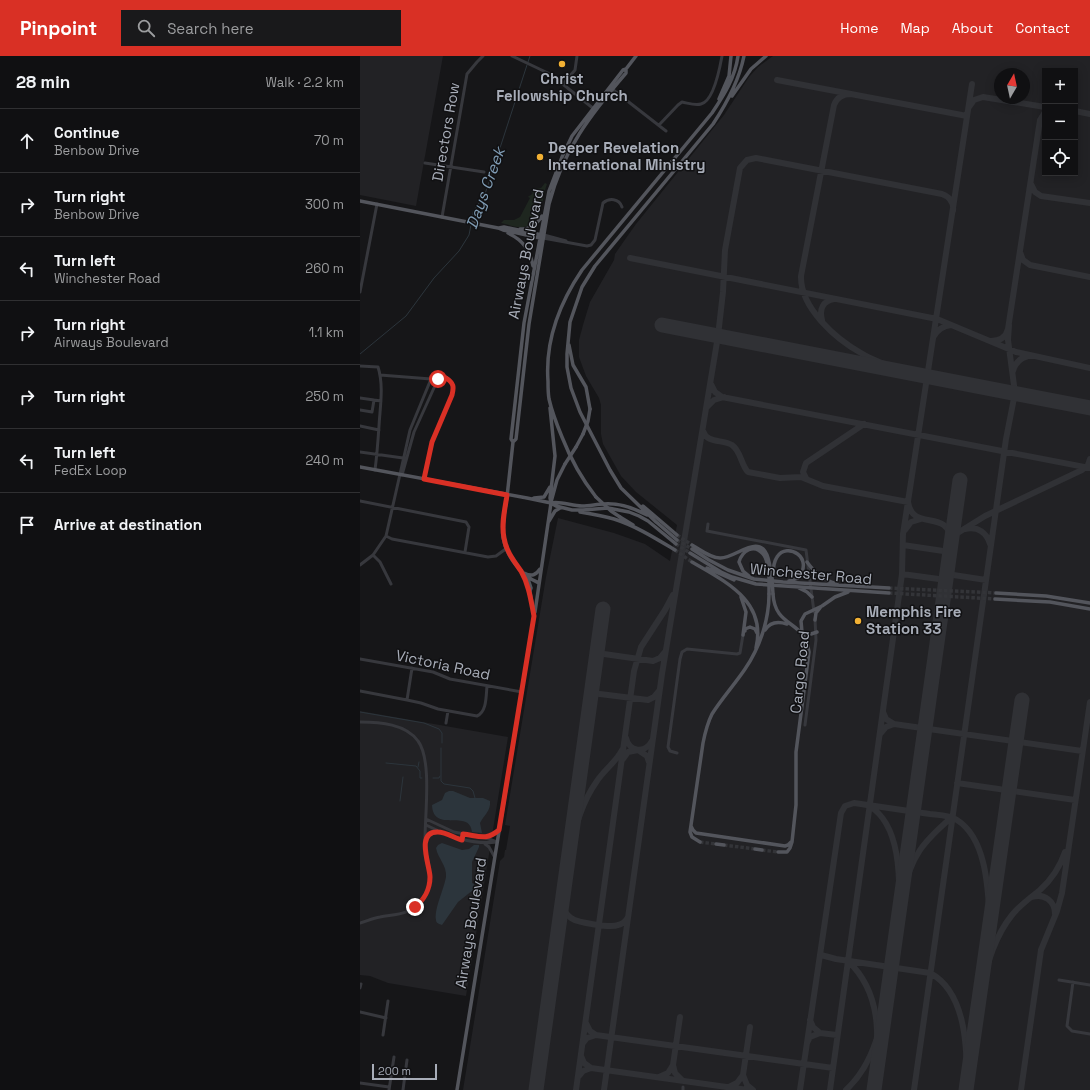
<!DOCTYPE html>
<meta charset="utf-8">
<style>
:root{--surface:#101012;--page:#19191b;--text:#f1f3f6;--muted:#9c9d9f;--line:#303032;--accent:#d93025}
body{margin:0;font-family:"Space Grotesk",sans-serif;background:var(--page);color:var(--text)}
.controls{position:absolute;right:12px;top:12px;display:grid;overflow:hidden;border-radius:0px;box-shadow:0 2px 10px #0003}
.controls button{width:36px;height:36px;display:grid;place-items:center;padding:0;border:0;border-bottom:1px solid var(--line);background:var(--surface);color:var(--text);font:20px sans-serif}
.compass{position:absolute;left:634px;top:12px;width:36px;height:36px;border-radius:50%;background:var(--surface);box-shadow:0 2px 10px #0003;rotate:9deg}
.scale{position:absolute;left:12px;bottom:10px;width:65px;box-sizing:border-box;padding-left:4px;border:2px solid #a8adb8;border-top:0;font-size:11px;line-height:14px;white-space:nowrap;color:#a8adb8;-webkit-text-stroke:3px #111113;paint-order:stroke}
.stop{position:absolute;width:12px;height:12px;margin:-9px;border:3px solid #d93025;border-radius:50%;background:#fff}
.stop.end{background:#d93025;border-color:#fff;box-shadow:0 1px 4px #0008}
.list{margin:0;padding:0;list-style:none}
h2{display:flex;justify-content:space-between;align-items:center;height:52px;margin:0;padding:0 16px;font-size:17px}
h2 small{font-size:13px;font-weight:400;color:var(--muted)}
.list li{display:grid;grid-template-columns:26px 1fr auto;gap:12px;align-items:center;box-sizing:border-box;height:64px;padding:0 16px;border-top:1px solid var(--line)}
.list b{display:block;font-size:15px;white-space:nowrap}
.list p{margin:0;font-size:13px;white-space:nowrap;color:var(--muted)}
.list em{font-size:13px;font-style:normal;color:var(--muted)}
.icon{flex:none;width:22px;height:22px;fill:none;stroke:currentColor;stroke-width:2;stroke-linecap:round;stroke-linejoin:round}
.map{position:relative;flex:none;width:730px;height:1034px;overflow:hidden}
header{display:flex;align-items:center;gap:24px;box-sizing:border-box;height:56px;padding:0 20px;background:var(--accent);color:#fff}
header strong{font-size:19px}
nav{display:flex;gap:22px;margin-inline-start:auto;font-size:14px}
.search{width:280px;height:36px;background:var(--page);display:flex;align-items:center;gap:10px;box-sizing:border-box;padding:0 14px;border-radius:0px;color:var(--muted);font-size:15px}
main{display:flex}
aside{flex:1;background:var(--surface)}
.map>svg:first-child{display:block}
</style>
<header>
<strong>Pinpoint</strong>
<div class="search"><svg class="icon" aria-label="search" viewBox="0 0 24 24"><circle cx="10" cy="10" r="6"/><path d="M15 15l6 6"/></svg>Search here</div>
<nav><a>Home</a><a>Map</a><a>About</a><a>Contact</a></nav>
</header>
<main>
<aside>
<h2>28 min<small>Walk · 2.2 km</small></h2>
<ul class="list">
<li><svg class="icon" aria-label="ahead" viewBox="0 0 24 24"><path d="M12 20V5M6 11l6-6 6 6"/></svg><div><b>Continue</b><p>Benbow Drive</p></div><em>70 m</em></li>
<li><svg class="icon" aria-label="right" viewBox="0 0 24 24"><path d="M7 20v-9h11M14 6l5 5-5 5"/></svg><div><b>Turn right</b><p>Benbow Drive</p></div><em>300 m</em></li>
<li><svg class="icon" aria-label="left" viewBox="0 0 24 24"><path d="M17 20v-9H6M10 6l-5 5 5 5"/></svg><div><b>Turn left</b><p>Winchester Road</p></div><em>260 m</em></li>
<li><svg class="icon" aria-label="right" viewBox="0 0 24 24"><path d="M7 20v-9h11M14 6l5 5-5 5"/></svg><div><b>Turn right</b><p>Airways Boulevard</p></div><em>1.1 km</em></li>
<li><svg class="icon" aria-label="right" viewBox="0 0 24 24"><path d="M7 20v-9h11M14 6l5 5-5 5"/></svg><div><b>Turn right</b></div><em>250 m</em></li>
<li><svg class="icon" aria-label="left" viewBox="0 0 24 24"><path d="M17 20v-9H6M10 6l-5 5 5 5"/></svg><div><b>Turn left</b><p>FedEx Loop</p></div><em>240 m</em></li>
<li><svg class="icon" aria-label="arrive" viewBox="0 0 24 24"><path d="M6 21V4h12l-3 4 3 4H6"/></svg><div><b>Arrive at destination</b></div></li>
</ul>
</aside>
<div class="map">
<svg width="730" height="1034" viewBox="0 0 730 1034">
<rect width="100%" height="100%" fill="#161618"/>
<path fill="#222225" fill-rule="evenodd" d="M0 0H83L56 150 0 139Z
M413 0H730V1034H103L140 805 144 801 145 794H146L150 770 145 769 186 521 198 462 254 477 285 488 310 505 317 469 276 436 261 420 243 388 241 378V349L239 342 226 320 219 301V284L223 269 230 246 254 204 255 198 264 185 276 168 364 59 389 21 398 11ZM685 15H715V117H685ZM640 18H664V42H640Z
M0 655 148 681 106 940 28 927 10 920 0 919Z"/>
<path fill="#1e261f" d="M185 127 187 128C181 143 184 168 163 171 156 172 148 168 141 167L144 164H154L160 161 170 142 168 141 169 140 171 139 173 137 171 136C173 131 176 133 181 132Z"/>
<path fill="#2c353c" d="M89 735H93L110 742H123L130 745C131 755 124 759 120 767L122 777 112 776C110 752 73 778 72 749L82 744 85 737Z
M82 787 102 794 109 793 114 789H119V791L112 806V827L114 828 113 834 98 846 82 869C79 868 76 867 76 864 74 853 84 833 86 821 87 809 78 803 76 792L78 789Z"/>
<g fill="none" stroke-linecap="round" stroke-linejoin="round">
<path stroke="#2c353c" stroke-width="1" d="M168 6 170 0
M112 165 113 156 125 138 167 9
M0 298 46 260 74 222 99 195 109 179 111 169
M0 656 64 667 79 673 82 677V687
M81 692V725L84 728 110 732 113 735 115 742
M26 707 56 710 60 715V722H62
M58 711 59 706
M73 722H79L80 720
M40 745 43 721"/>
<path stroke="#303135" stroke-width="6" d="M417 24 607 60
M491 38C483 38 477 41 474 49L441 220C440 252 476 283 501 297 517 307 536 312 553 318
M609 51 614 44 623 41 685 51
M715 55 730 58
M671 128 675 136 681 140 730 147
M660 196 663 204 670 209 730 221
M270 202 577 263 656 296 730 312
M462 264C459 253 463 245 474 243
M574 280C578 273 583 270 591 269
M631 285C640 285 646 281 648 273L680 64 685 56
M653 315C655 307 660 302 668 300
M351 328 355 336 362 341 730 412
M347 351 354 344 364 341
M343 375C347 388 363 383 372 389 381 395 381 409 388 416L420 422 441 421 463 430 548 446C552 476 589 452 591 485
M446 422 443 416 446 407 504 368
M605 473C618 470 627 477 630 488
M545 474 551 466 561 463
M591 485 596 478 625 460 722 414 728 409 730 403
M543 489 590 496
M542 518 586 524
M587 518 626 524
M237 597 293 605 300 602 305 596
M232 637 288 644 294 641 299 635
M534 668 722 695
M520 678 526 671 534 668 526 663 523 656
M266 682C269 696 285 698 292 685
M263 703 268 696 278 694 287 700 289 706
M597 727 715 744
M509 750C541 768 540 824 539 856
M210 794C216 769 222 746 237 725 244 714 256 706 262 694
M543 838C551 800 563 786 592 761
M672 841C684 837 695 845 695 858
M202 846C203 853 205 858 211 862 218 867 251 872 258 869 263 868 266 865 268 861
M461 899 476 903 570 917C606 936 607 992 607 1026
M488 905C522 937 519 981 515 1024
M621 932C628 906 635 880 652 859 660 849 670 842 680 834 691 824 700 811 705 796
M519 976 528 935
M460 977 477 979
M236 979 473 1012
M223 987 227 982 236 979 230 975 226 967
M447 987 450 981 460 977 453 971 450 964
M313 1009 320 961
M231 1012 388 1034
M383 1019 390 971
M218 1021 223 1015 231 1012 224 1007 221 1000
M299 1021 308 1017 313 1009 315 1017 322 1024
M369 1031 377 1027 383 1019 387 1029 393 1034
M177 1034 180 1011
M216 1034 274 615 281 591 305 554 313 539
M244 1034 302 618 358 280 363 236 365 194 380 112 387 104 396 102 582 138C590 141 594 147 593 155
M440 1034 481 757 485 750 494 747C519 751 545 754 570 758 579 759 590 759 597 764 627 783 628 834 630 866
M470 1034 542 518 543 478 612 28
M486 1034C500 1021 510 1003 516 985
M554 1034 646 383 655 337 648 284 649 269
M661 1034 681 894 697 855 702 837 730 646"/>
<path stroke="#303135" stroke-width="15" d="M302 269 730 352
M176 1034 243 553
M514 1034 600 424
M606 1034 662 644"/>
<path stroke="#333438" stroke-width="3.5" stroke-dasharray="3.5 2" stroke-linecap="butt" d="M317 479 332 489
M317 484 332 493
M316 488 330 497
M315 494 332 506
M529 532 636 537
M529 537 635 543
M340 786 356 788
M364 789 395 793
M402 794 418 796"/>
<path stroke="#37383d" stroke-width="3" d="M152 0 190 18 234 53
M203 28 215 14 217 0
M252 33 306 75
M299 69 318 49 322 46C328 47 335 50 341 48 354 45 360 11 362 0
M65 107 124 116
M82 161 107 18 117 6 123 0
M184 179 206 185
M183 182 227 190 231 189 235 184 243 147C249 142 259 142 262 151
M0 236 17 148
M0 310 18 311C24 330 20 351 19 370 18 385 17 399 15 414
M0 342 21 345
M0 354 12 356 14 344
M0 370 19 374
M0 396 43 402
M42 419 54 376 78 323 86 321C94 327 94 331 92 339L72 386 64 423
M0 445 106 466 109 471 105 496
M348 468 347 475 446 494 454 556
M26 480 32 483 128 501 136 500 147 492
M13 499 20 506 31 528
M0 509 13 499 26 480 50 374 71 323 20 319
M0 603 73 616 90 623 162 636
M0 635 47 644 61 647 78 653 117 660C127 656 126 639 127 630
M47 644 52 612
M0 666C20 666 46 668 58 685 73 705 64 764 65 790 66 801 71 812 70 823 69 831 66 839 61 845 50 859 36 858 20 861 13 862 7 865 0 867
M86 667 88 655
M445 669 456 584 455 563
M317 697 310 695 308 691 320 603 322 596 327 593 377 598 380 597 383 579
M66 763 94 776 126 782 137 786
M66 769C88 780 111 789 137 786
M127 782 131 780 139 774
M65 785 71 778 79 776
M125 788 129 791 134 800
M699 924 730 929
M713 926 707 970 712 975 730 978
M0 932 1 928
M0 956 26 962
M23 979 28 945
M0 1027 29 1031
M29 1034 34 1001
M43 1034 47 1004
M323 1034V1031"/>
<path stroke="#53555c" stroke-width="3.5" d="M372 40 391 13 406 0
M359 43 369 20 371 0
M0 145 138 172 143 174 180 182
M139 172 144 171 182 179
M160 173C171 173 176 169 182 160
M148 177C163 184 170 194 173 210
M209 289 213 309 226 331 230 353
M153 386 156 383 169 268 189 148C203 94 230 59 266 17V13L276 0
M216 391 223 378
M0 411 167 442 191 447 196 450 212 454H223L248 452 269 456 279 460 288 465 316 488
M236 441C221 422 211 404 202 381 197 369 192 356 189 343 188 337 188 331 188 325 185 284 199 248 222 214L352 57C364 39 375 22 378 0
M174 442 184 441 190 431
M191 446 197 424 205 408
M191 447C201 445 212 450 222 450 230 450 237 448 244 448 259 447 274 452 287 459
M283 450 317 479
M220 456C232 458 243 460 254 463 276 470 295 482 315 494
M260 461 273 469
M189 465 195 455 200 452
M295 465 317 484
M296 466 261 432 250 414 220 356 211 332 207 311V298L210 266 222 231 235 210 353 68C367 47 379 25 384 0
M332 489C341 494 350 502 360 502 375 503 400 475 408 502 410 509 411 516 412 523
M332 493 349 504 368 514 394 523 423 526 529 532
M330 497 361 516 372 521 396 528 529 537
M332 506C366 526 407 545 396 592
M447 506C455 517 463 524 477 528
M347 512 374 524
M164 517C172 521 176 519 180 513
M389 520 383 515 379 506C382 495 394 487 403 498 408 503 408 513 409 520
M413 520C413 514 413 507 417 501 427 485 455 502 438 522L429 525
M168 523 171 532 170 535
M179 527C161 520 146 500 143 481 142 468 145 454 147 441 149 423 151 405 153 386L151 383 164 267 189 135 202 101 212 80 263 14 266 13
M439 532 447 536 452 541
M636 537 686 540 730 547
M413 538C415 573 445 563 449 596L436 696V749L432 786 430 792 427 796H418
M381 541 386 556 383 579
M635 543 690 546 730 553
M175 556 191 447 190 442 195 400 190 352
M455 564 456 557 460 552
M405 574C410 566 418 565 427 568
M385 575V573L390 571 395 573 397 577
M442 576 441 565 445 558 462 550 475 541 488 536
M442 577 451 578 457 576
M331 770 333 774 336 777 425 790 428 789 431 786
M340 786 332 781 330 776 343 687C345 677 348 666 352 658 362 642 375 628 385 613 400 591 409 564 409 538
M356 788 364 789
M395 793 402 794
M97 1034 174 560 170 535 163 519"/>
<path stroke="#53555c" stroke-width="3.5" d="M223 378 228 365 230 353
M205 408 216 391
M236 441 251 455 260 461
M409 520V538
M412 523 413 538"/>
</g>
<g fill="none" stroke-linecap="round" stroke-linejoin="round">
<path stroke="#d93025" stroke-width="5" d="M55 851C64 844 70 833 70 821 70 810 55 775 78 776 85 776 95 782 102 784L103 778C119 780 126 785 139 774L174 560C171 545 169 529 161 515 154 505 146 495 144 482 141 468 145 453 147 439L64 423 72 386 92 339C94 331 94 327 86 322L78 323"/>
</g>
<g fill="#f2b134" stroke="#111113" stroke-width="1.5">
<circle cx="202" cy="8" r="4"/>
<circle cx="180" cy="101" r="4"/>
<circle cx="498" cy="565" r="4"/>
</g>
<g text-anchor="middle" stroke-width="3" stroke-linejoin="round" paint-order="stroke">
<g font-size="15" font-weight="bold" fill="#a8adb8" stroke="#111113" text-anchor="start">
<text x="202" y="28" text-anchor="middle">Christ<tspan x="202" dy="17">Fellowship Church</tspan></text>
<text x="188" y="97">Deeper Revelation<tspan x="188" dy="17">International Ministry</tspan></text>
<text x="506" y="561">Memphis Fire<tspan x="506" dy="17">Station 33</tspan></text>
</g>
<g font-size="15" fill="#a8adb8" stroke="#111113">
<text transform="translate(86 76) rotate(-80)" y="5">Directors Row</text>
<text transform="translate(166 198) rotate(-79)" y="5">Airways Boulevard</text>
<text transform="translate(451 518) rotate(5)" y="5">Winchester Road</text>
<text transform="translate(83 609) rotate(12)" y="5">Victoria Road</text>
<text transform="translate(440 616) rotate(-84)" y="5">Cargo Road</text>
<text transform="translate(111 867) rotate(-81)" y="5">Airways Boulevard</text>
</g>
<g font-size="16" font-style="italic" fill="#7f9bb3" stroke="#111113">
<text transform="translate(125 132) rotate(-70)" y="6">Days Creek</text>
</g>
</g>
</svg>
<div class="controls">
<button>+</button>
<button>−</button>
<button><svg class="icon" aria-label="locate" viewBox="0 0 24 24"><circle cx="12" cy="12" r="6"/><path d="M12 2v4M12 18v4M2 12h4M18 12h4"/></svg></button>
</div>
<svg class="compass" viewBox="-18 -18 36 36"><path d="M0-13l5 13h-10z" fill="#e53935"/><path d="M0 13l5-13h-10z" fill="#9c9d9f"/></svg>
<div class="scale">200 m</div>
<div class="stop" style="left:78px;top:323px"></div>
<div class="stop end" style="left:55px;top:851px"></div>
</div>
</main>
